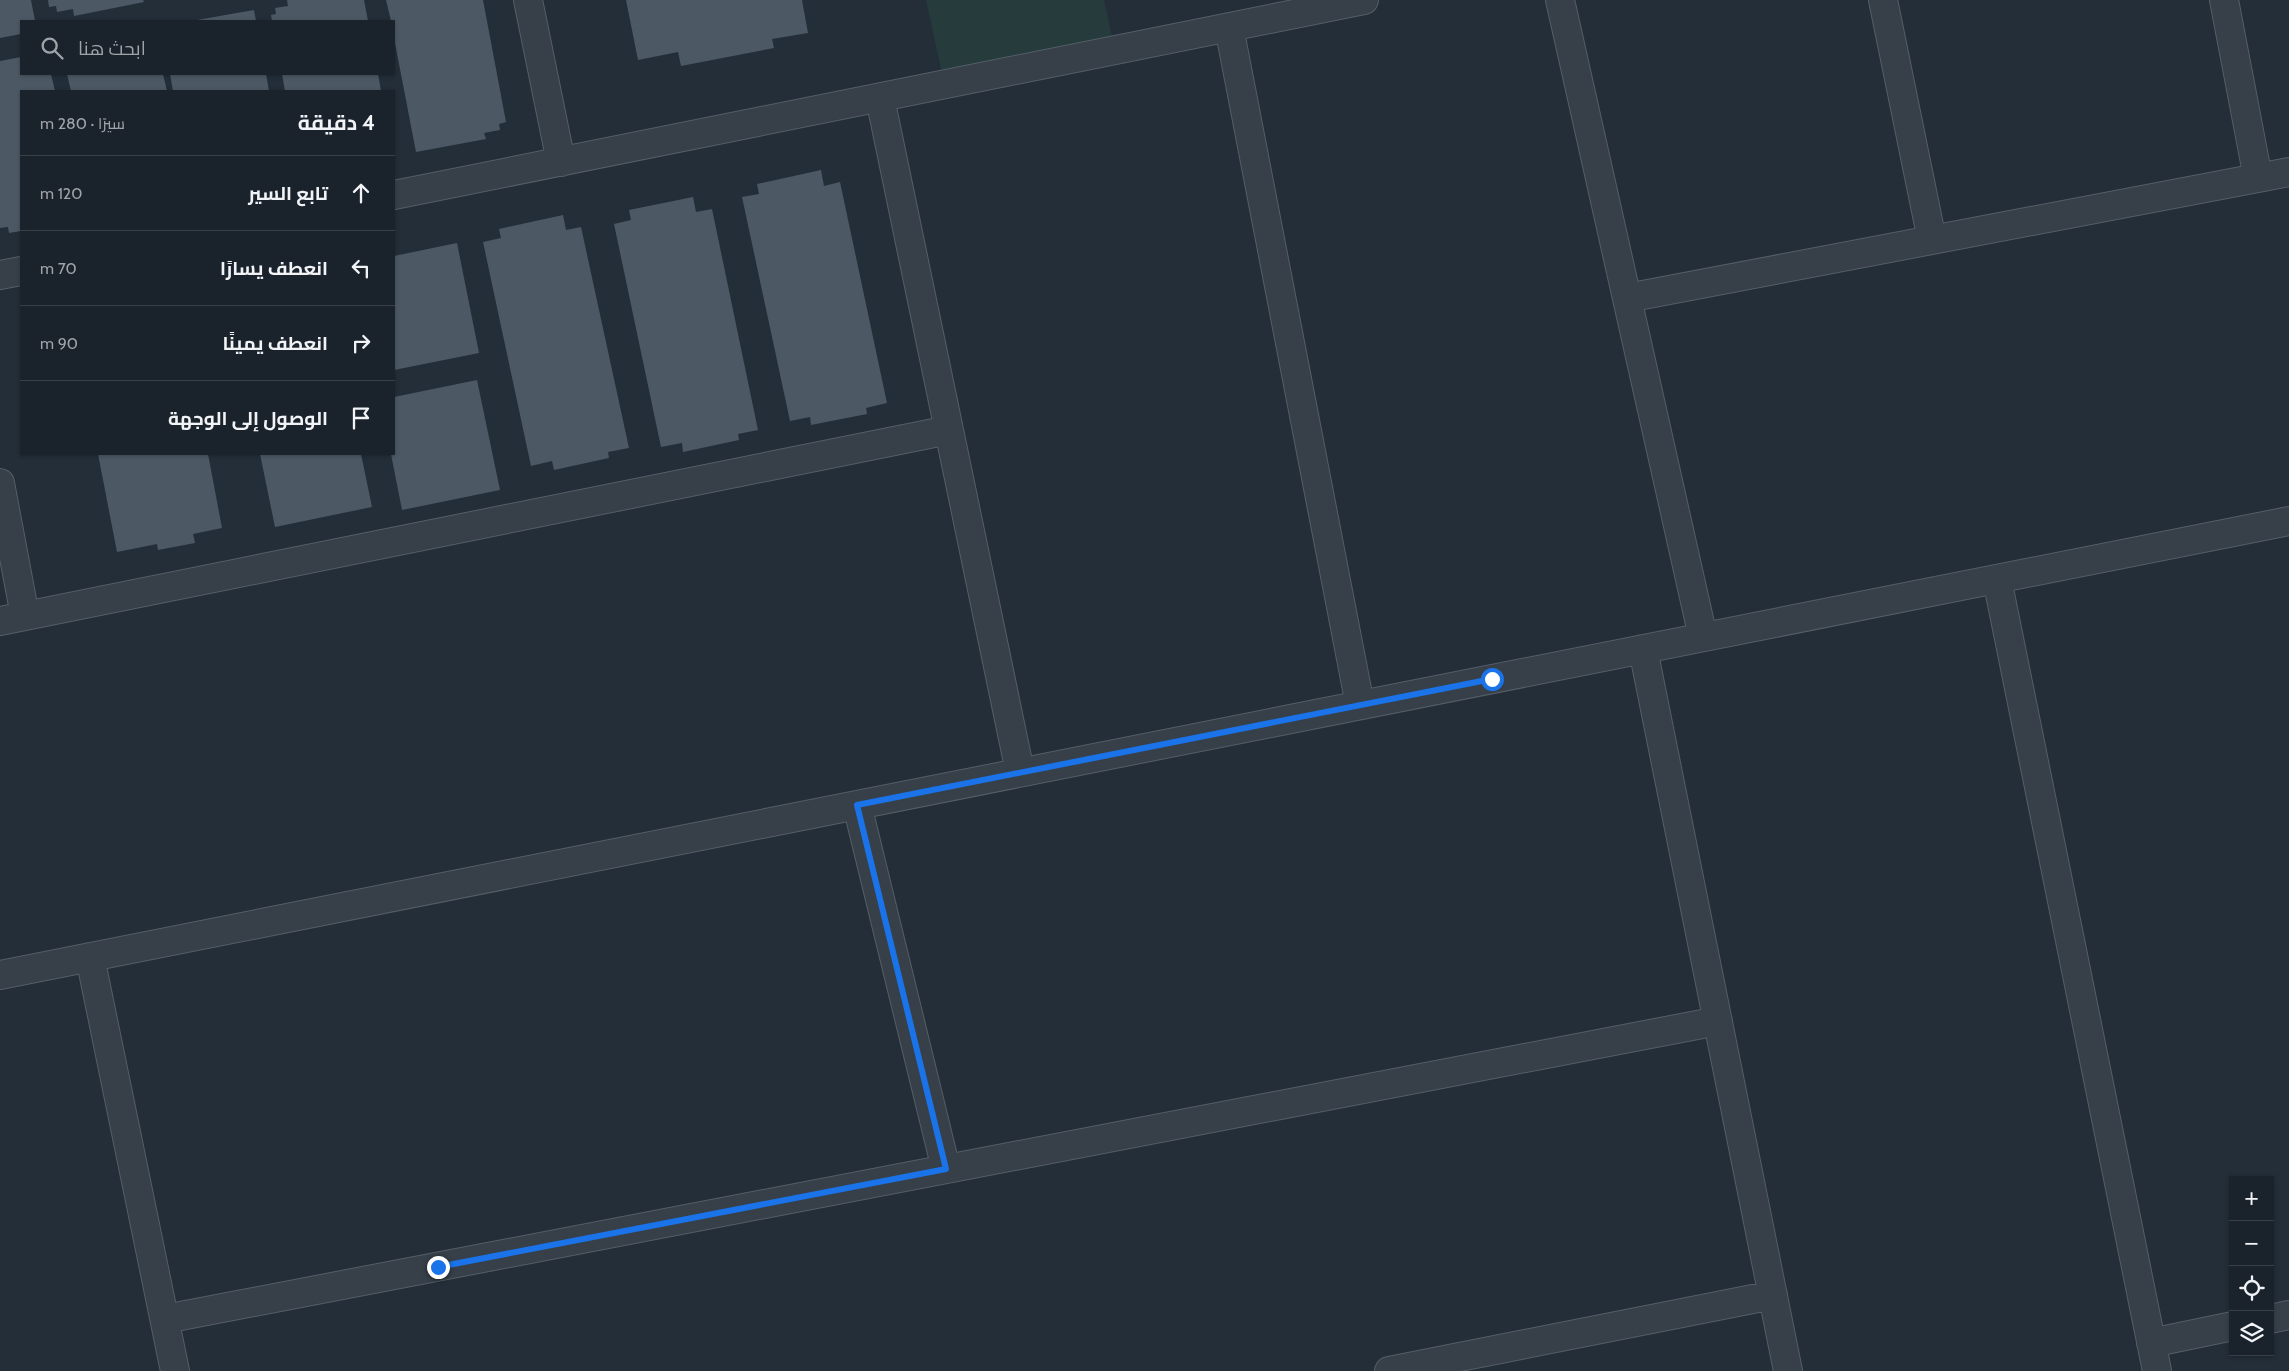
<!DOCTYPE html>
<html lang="ar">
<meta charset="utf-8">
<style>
:root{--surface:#1a222b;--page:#232a33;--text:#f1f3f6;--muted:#9fa4a9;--line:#383f47}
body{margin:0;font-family:Cabin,Cairo,sans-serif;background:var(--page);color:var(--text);direction:rtl}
.controls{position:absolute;right:15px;bottom:15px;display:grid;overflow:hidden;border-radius:0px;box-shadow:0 1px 4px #0004}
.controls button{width:45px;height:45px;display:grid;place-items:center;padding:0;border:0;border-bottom:1px solid var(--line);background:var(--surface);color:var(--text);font:25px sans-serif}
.stop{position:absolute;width:15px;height:15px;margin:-11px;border:4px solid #1a73e8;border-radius:50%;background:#fff}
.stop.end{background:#1a73e8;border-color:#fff;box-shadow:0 1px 5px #0008}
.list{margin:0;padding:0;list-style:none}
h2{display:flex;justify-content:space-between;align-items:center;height:65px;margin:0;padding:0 20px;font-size:21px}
h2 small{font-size:16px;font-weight:400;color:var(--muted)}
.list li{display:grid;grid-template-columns:32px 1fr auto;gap:15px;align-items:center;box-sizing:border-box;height:75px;padding:0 20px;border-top:1px solid var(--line)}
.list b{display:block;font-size:19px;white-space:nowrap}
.list em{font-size:16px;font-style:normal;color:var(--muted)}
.icon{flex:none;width:28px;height:28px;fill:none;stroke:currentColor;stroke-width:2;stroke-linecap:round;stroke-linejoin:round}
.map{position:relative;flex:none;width:2289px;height:1371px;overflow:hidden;direction:ltr}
.search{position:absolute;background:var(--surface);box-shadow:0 1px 4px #0004;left:20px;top:20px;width:375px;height:55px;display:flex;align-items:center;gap:12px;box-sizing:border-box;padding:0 18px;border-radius:0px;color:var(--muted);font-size:19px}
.panel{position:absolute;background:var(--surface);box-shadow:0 1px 4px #0004;left:20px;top:90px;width:375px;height:365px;border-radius:0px;direction:rtl}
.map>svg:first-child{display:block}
</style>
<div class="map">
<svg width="2289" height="1371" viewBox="0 0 2289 1371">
<rect width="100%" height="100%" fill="#232e39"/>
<path fill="#263b3b" d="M926 0H1104L1113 42 943 78Z"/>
<path fill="#4c5964" d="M0 0H31L35 21H21V34L0 38Z
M48 0H143L144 2 74 16 73 9 57 12 56 6 49 7Z
M287 0H364L368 21H272L271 15 276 14 275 8 288 6Z
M386 0H483L506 122 499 124 500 130 484 133 486 139 416 152 394 38V21H391Z
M626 0H802L808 33 772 39 774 48 681 66 678 52 638 60Z
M254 10 256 21H197V20Z
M21 57V74H51L55 91H21V231L9 233 8 227 0 228V61Z
M67 74H163L167 91H71Z
M170 74H266L269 91H173Z
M282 74H378L381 91H285Z
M821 170 824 186 840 182 887 403 866 408 867 414 811 425 810 417 790 421 742 197 759 194 757 184Z
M693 197 696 212 712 209 758 430 738 434 739 440 683 452 682 443 661 447 614 224 631 220 629 210Z
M563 215 566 230 581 227 629 448 608 452 609 458 554 470 552 461 531 466 483 242 501 238 499 229Z
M457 243 479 353 394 370V256Z
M477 380 500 490 402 510 391 454H394V397Z
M98 454H208L222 528 193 534 195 543 158 550 157 544 117 552Z
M260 454H361L372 507 275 527Z"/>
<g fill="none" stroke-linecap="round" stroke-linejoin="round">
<g stroke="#555e67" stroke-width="30">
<path id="street" d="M528 0 561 162
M1560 0 1703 637
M1883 0 1932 240
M2224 0 2258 178
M1229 27 1360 705
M880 98 1020 772
M394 195 1364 0
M0 275 21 271
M1627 298 2289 172
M0 483 25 616
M1997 579 2157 1371
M0 621 949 430
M1643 649 1788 1371
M857 805 946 1169
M90 957 175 1371
M0 975 2289 521
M165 1319 1718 1021
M2270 1319 2289 1315
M2151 1343 2233 1326
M1389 1371 1773 1295"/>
</g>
<use href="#street" stroke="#374049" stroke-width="28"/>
</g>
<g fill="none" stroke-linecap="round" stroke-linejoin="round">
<path stroke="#1a73e8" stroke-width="6" d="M438 1267 946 1169 857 805 1492 679"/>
</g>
</svg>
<div class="controls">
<button>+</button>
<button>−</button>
<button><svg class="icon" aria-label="locate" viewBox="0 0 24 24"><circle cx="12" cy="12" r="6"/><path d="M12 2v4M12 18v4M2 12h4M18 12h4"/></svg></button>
<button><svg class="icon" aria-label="layers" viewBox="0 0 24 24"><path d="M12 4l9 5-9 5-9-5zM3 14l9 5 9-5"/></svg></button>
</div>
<div class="stop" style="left:1492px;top:679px"></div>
<div class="stop end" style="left:438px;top:1267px"></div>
<div class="search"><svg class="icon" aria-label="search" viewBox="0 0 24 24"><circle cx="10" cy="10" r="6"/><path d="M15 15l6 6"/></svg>ابحث هنا</div>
<section class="panel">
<h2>4 دقيقة<small>سيرًا · 280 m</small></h2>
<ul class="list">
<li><svg class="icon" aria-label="ahead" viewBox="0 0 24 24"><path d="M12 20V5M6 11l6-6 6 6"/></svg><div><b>تابع السير</b></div><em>120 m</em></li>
<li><svg class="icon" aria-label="left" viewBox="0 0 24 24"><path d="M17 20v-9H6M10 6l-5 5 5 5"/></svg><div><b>انعطف يسارًا</b></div><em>70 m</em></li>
<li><svg class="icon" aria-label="right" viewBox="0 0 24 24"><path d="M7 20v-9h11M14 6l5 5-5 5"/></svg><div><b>انعطف يمينًا</b></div><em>90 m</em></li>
<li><svg class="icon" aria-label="arrive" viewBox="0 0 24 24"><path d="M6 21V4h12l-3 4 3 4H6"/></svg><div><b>الوصول إلى الوجهة</b></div></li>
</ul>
</section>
</div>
